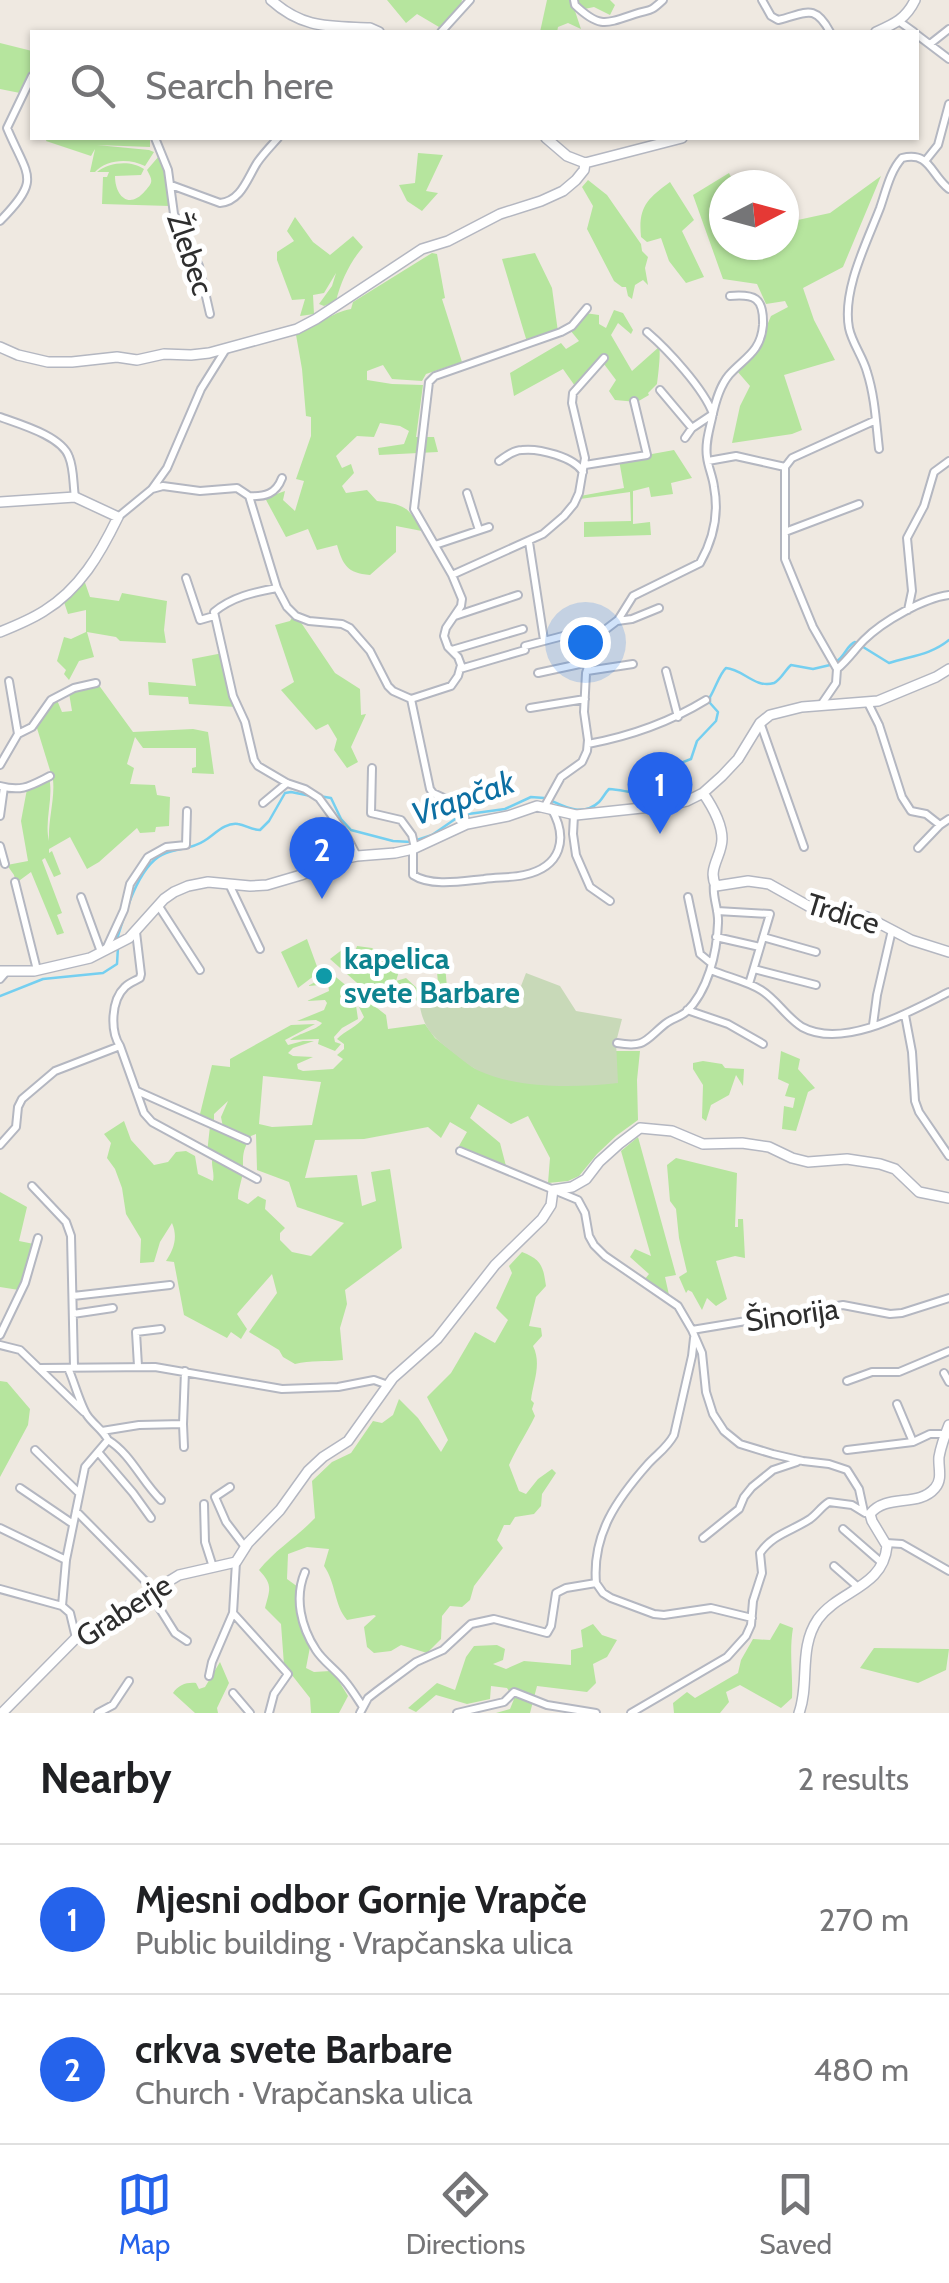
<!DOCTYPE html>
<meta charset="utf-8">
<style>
:root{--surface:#fff;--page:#f6f6f6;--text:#202124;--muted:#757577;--line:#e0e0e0;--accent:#2563eb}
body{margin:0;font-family:Cabin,sans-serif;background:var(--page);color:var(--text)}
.compass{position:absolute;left:709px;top:170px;width:90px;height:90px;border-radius:50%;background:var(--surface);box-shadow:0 2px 8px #0004;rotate:84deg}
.you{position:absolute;left:585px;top:642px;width:35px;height:35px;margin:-25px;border:8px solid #fff;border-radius:50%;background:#1a73e8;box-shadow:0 0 0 15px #1a73e833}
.badge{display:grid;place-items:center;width:65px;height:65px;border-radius:50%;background:var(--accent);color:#fff;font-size:32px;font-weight:700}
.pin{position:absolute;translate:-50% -82px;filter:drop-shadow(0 2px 5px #0008)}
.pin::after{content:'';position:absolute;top:52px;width:35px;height:30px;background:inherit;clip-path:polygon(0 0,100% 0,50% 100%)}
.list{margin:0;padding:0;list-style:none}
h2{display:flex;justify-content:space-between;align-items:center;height:130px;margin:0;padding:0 40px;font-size:42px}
h2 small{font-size:32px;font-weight:400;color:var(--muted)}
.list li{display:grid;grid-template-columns:65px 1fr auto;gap:30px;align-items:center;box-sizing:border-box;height:150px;padding:0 40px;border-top:2px solid var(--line)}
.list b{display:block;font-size:38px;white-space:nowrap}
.list p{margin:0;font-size:32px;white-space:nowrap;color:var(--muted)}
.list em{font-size:32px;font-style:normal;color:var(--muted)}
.icon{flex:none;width:55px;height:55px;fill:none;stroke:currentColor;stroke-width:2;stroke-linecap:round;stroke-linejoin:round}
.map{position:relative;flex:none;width:949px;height:1713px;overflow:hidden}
.search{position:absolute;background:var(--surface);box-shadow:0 2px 8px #0004;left:30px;right:30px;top:30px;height:110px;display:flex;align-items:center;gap:25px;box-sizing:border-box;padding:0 35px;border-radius:0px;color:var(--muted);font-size:38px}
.sheet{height:430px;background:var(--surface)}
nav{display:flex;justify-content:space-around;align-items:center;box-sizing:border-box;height:140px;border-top:2px solid var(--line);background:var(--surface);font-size:28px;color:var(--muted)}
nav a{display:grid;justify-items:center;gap:5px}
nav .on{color:var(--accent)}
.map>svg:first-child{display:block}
</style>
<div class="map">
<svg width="949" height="1713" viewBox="0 0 949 1713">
<rect width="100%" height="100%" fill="#efe9e1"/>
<path fill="#b6e59e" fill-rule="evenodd" d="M387 0H462L460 9 439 27 417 14 406 23Z
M547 0H610L615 5 610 15 594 7 575 11 581 29 568 23 558 27 557 32H540Z
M0 43 32 51V69L20 93 0 89Z
M47 138H150V147L97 145 149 150 154 152 145 166C130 158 106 159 95 172H90L95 149 91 156 46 141Z
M418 153 443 155 426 191 438 193 422 211 407 201 399 185 415 183Z
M159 156 167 178 170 206 102 204 103 177H107L109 172H97C109 162 131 160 144 169L141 175 115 176C115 196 129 210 145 191 153 182 153 181 147 170Z
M729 173 735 185H724V245H784V223L830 213 881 176 843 267 803 288 814 320 835 360 784 375 802 430 792 434 732 443 740 406 750 386 737 371 760 342 771 316 788 307 785 301 766 304 757 284 723 279 693 195Z
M588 180 607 195 641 244 642 251 648 257 645 268 648 285 643 280 635 285 632 299 628 296 626 287H622L614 281 587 229 593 206 582 187Z
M670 182 694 220 682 231 704 277 686 283 669 261 661 238 647 242 641 237C638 207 647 199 670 182Z
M295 217 313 242 330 255 353 236 363 247C350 262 341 281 336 301L324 306 319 304 332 286 336 273 324 293 313 295 314 314 300 316 305 299 292 300 277 260V252L294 241 287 231Z
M432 253 437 254 445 298 442 299 462 362 426 374 422 381 392 379 383 365 367 371V380L392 384 423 385 416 437H434L438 452 379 455 378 448 404 444 409 431 400 426 380 423 374 437 357 436 336 456 342 468 351 464 354 473 342 486 346 493 367 490 377 501C405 505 408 506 422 531L396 526V552L370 575C347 573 343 565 337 545L317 550 308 529 286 537 265 498 285 491 283 500 295 511 304 481 296 479 311 436V417L306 416 302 369 295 329C314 330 331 312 351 309L353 302Z
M535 253 552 288 558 332 527 342 502 259Z
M614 310 623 313 633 330 631 334 618 323 611 335 632 371 659 347C661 353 658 376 657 384L648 393 649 395 637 402 615 400 609 391 616 380 604 364 575 386 563 369 514 396 510 373 561 343 566 349 579 341 570 330 585 313 599 315V324L606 328Z
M674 450 692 478 671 483 673 494 651 497 649 487 633 491V524L650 522 651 535 584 537V522L631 521 630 492 580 499V496L624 488 619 460Z
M82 574 90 597 119 601 122 593 167 601 164 630 166 643 120 641 116 637 87 632 94 657 79 661 69 680 64 674 66 670 57 661 64 637 71 639 86 632V610L68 614 64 602Z
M293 616 300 621 335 673 360 689 361 715 366 714 351 747 358 762 347 768 334 750 337 739 328 724 316 730 281 690 294 682 275 625 290 621Z
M223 653 236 707 189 704 188 697 149 695 148 682 196 686 192 659Z
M98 684 133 732 193 729 208 732 214 774 192 773V768L196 767V748H143L135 737 127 764 134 768 130 784 155 785 157 795 170 797 169 826 156 827 155 832 140 833 137 828 99 862 87 869 70 837 49 849V853L52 851 61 874 54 877 45 858 42 860 62 913 57 915 64 933 57 935 31 872 16 883 14 875 7 865 28 861 21 821 27 789 49 777C54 798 44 820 49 841 48 820 55 799 53 780L36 725 53 701 57 700 62 712 72 711 69 693 76 689Z
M307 939 319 972 298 988 281 952Z
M357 946 372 948 400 968 396 981 406 978 420 991 433 989 438 983 436 961 445 964 448 1000 391 1001 389 1006 382 1005 330 959 343 949V960L353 957Z
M331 973 354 992 358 1019 342 1028 334 1037 335 1042 341 1044 335 1051 318 1044 319 1039 290 1040C299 1033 317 1030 322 1023L316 1020 297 1021 324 1010 327 1003 325 1000 307 1001 329 991 328 984 308 986Z
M359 994 386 1015 388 1029 425 1024 435 1038 474 1068 496 1076 545 1085 611 1051H640L637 1080 638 1120 616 1136 597 1154 579 1176 568 1181 548 1183 550 1158 528 1116 511 1124 478 1104 470 1118 500 1143 506 1166 459 1146 467 1132 450 1122 441 1138 428 1127 364 1139 315 1140 305 1178 357 1175 362 1206 376 1201 371 1172 390 1169 402 1248 345 1290 347 1304 340 1328 343 1360C327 1362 310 1360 295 1364L283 1357 279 1350 249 1332 277 1293 272 1274 237 1314 247 1329 241 1339 231 1332 227 1338 184 1315 174 1262 166 1261C174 1249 178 1237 172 1223L160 1242 154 1262 140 1263 141 1239 126 1214 122 1188 115 1169 107 1158 111 1143 104 1134 124 1121 131 1140 154 1165 168 1162 176 1152 186 1151 195 1156 198 1174 213 1181C215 1172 210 1165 213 1156L207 1153 210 1126 223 1127 221 1117 228 1101 214 1114V1120L205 1119 200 1114 212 1065 230 1067V1059L291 1025 315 1024 285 1040 288 1045 303 1041H314L293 1048 288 1053 293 1056 313 1057 297 1064 298 1069 303 1071 333 1069 343 1059 337 1055 344 1049V1044L337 1039C344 1031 359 1026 364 1017L359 1007ZM263 1076 321 1082 312 1125 272 1127 259 1124ZM256 1134 257 1170 289 1182 297 1207 344 1223 311 1256 292 1252 280 1240V1233L285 1228 265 1209 266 1200 258 1196 248 1204 238 1199C238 1189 242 1181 243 1171 243 1154 242 1152 251 1136Z
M781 1051 800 1059 798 1069 815 1088 808 1092 796 1131 782 1129 784 1106 793 1108 795 1098 785 1096 789 1084 778 1079Z
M703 1061 722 1064 725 1068 744 1069 743 1086 736 1075 729 1095 711 1105 706 1121 702 1118 703 1085 693 1069V1063Z
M638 1137 676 1275 665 1277 669 1295 645 1279 649 1274 630 1257 635 1249 651 1256 621 1151Z
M676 1158 737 1173 735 1227H738V1219H743L745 1258 735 1256 716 1261 727 1299 716 1306 707 1298 702 1310 692 1292 688 1290 686 1293 679 1277 687 1272 679 1238 676 1209 670 1201 667 1165Z
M0 1192 27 1207 19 1241 34 1244 26 1275 19 1290 0 1287Z
M522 1252C542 1260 543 1266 546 1286L536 1297 529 1326 541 1328 542 1336 533 1346C542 1364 533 1382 531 1400L534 1403 532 1409 535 1416C527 1433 517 1447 509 1465L519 1491 526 1494 538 1479 552 1469 556 1473 542 1494 541 1506 534 1514 515 1517 510 1525H504L497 1540 503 1548 474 1586 470 1600 462 1607 450 1606 442 1616 441 1639 427 1653 401 1645 391 1651 374 1653 367 1647 364 1627 376 1616 374 1615 347 1620C334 1605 336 1583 324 1566L329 1549 307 1547 288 1554 287 1579 298 1587 297 1613 310 1647 306 1668 314 1672 330 1671 337 1678 348 1696 339 1713H311L310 1698 284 1665 281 1624 265 1608C270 1589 273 1585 259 1570 276 1549 297 1537 315 1518L312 1481 332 1462 351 1453 373 1421 382 1423 393 1415 399 1399 418 1418 441 1452 448 1440 427 1397 451 1373 475 1332 495 1343 508 1320 496 1308 512 1273 509 1266Z
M0 1381 7 1382 30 1409 28 1425 0 1477Z
M780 1623 793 1628C789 1651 793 1674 792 1698L781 1708 740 1685 726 1692 729 1702 720 1713H674L673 1703 687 1692 695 1698 738 1673 741 1660 753 1639 770 1640Z
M593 1624 602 1635 617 1640 607 1657 593 1664 596 1683 587 1692 537 1686 530 1713H496L510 1709 514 1699 507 1688 491 1686 490 1699 467 1704 436 1695 416 1712 408 1708 437 1683 455 1690 466 1657 474 1646 497 1645 505 1649 503 1660 493 1664 506 1669 524 1661 571 1665V1650L583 1647 581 1630Z
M874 1648 949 1649 946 1670 918 1683 860 1668Z
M220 1662 229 1683 217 1708 218 1713H195L173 1693C178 1685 187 1682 196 1683L199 1689 205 1687Z"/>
<path fill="#c8d9b8" d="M526 973 560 986 576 1011 622 1019 616 1042 618 1083C574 1088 518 1089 477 1070 468 1065 460 1058 451 1051 431 1036 422 1026 419 1000 448 1005 481 1000 512 1003V999H516Z"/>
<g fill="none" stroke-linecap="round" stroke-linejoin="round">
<path stroke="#75cff0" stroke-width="2.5" d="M837 661C845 656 847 645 855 642L889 663C910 656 931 655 949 640
M319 796 331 798 341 819 351 830 393 841 411 842 432 835 461 815 505 809 531 797 544 798
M552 801C567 808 584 816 599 802 603 798 605 793 609 789 636 791 650 803 663 770L691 759 697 741 716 721 718 712 710 703V697C715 689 720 673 726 668 743 669 755 689 774 683 781 680 785 670 791 665L813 669 830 665
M117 939C125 914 139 862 166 853 179 848 192 849 204 841 214 835 225 822 238 824 246 825 251 830 260 830L269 821 285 793 291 792 311 796
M0 996 43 979 103 973 117 964 118 947"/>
<g stroke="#b4b7c1" stroke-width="10">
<path id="street" d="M574 0 575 5C599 28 605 24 635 14 651 9 649 13 663 0
M762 0 771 16 778 20C805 14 814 2 830 32
M900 22 914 32
M441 32 470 0
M916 34 949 59
M930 44 949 29
M155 138 168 170 174 214 199 266 210 314
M926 160 938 145 949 104
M171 185 220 203C241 201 247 179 257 163 263 154 271 146 278 138
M0 221C42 178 28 178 7 128L32 76
M647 332C668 350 704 389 713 414L692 428 685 438
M660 390 692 428
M0 417C19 424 62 436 69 457 74 469 73 484 75 497
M879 449C876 423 875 397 867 372 863 357 852 343 849 328 842 290 867 242 880 208 886 191 890 171 902 158 930 151 930 174 949 189
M499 461C506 456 514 450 522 450 539 448 574 457 583 472
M708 461 736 456 785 467
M585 465 647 455 634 401
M152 489 163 486 200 491 237 488 249 496 277 588 287 607 296 616 309 621 342 624 350 628 370 651 388 686 393 691 411 699
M467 493 479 530
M249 496C265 497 276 494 282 478
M118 517 152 489 167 468 201 389 226 349
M785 532 859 504
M529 542 544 640
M435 545 489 527
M452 575 543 534 564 516 574 504 579 493 585 458 572 403 573 393 604 358
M186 578 200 620 214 616
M277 588C254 592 232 597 214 612L233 696 245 722 254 760 258 766 287 783 305 789 319 798 346 835 357 856
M908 610 912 591 907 538 924 506 934 472 949 461
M455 616 518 595
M617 621 632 619 659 608
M525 646 582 631 588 633 596 642
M452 650 523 629
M460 669 525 650
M837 669C848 660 855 649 864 640 883 621 924 598 949 595
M587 671 633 664
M666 671 678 717
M538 673 589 662
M9 681 18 734
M868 703 879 725 902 797 911 811 926 814 940 825 949 819
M821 705 836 683 837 669 813 627 785 559V467L792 458 876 420
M530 708 585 699
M761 725 804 847
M588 744C631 736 670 722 706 700
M0 765 18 734 32 727 51 700 74 688 96 683
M372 768 371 813 401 820 412 835 415 848
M0 786C22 792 30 786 50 776
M263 803 287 783
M545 806 561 777 582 762 587 751 588 740 584 712 586 673 596 642 601 633 618 620 633 596 700 563C713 540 719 513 714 487 713 477 708 467 707 457 705 444 709 431 712 418 715 403 719 387 729 375 744 358 761 352 763 325 764 297 754 294 730 296
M574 815 573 834 576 855 590 887 610 901
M0 816 4 787
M467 824 459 805 433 793 430 789 411 699 451 686 458 676 461 665 458 657 448 647 444 636 446 628 461 606 462 599 452 575 414 509 429 382 435 376 561 332 572 326 587 308
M0 846 5 864
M918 848 940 825
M413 849V875C431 887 463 881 484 879 497 877 511 878 524 875 561 867 569 839 551 808
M15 882 37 970
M229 884 260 949
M81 897 101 952
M688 897 700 954 711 963
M158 905 200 970
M717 911 770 914 749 984
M136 932 141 974 140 978C135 981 129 983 125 987 111 1000 110 1031 120 1046L144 1113 152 1122 257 1179
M716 937 760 947
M763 937 816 952
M106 949 124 910 130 884 148 857 166 847 186 845 187 811
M754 969 816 985
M711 970C727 977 747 981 761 990 777 1000 786 1017 802 1027 844 1050 911 1011 949 992
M0 979 6 972
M687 1010 728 1024 763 1044
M905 1015 912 1052 915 1101 919 1112 949 1156
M873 1025 877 995 892 930
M617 1043C646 1048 645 1040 665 1024 671 1019 680 1017 686 1012 708 991 717 953 718 923 719 910 712 897 714 884
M137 1091 247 1140
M0 1145 16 1127 18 1107 22 1099 55 1071 120 1046
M460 1151 578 1200 585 1213 589 1236 594 1245 605 1256 678 1306 692 1330 702 1353 706 1392 713 1414 724 1431 740 1444 773 1454 803 1461 829 1464 847 1470 859 1489 864 1512
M32 1186 66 1222 71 1236 74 1367
M73 1296 170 1285
M73 1314 113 1308
M692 1330 843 1305 890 1314 902 1313 949 1298
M0 1335 25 1283 38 1238
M0 1345 20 1350 84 1412
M138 1366 136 1332 161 1329
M40 1368 155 1367 282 1389 338 1387 374 1380 388 1385
M68 1368C74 1381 80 1404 87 1415 93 1424 103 1430 108 1440L85 1467 66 1560 62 1606 70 1613 76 1638
M944 1373 949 1382
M847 1381 872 1372H899L949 1351
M897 1404 913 1442
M102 1431 139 1425 183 1424
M108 1440C131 1454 142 1482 161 1500
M184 1447 183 1424 185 1371
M35 1450 78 1492
M847 1450 913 1442 930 1434H946
M98 1452 133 1493 151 1518
M230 1487 215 1497 226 1522 245 1547
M20 1488 73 1524
M204 1504 205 1542 213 1567
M76 1511 153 1589
M0 1528 66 1560
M843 1529 882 1563
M703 1538 739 1509 744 1497 752 1487 773 1470 797 1462
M886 1543 902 1544 949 1571
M834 1566 858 1587
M305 1572C294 1598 301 1627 316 1650 323 1661 335 1669 344 1680 351 1688 357 1698 363 1707
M596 1583C592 1534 617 1499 648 1464 657 1454 667 1448 674 1435L692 1356 694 1338
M596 1583 603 1593 611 1598 654 1614 664 1615 711 1608 752 1618
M0 1589 62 1606
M150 1593 175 1633 187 1641
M233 1613 288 1674 274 1694 269 1713
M209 1676 212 1662 233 1613 236 1562
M233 1693 250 1713
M98 1713 113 1705 129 1681
M360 1713 368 1698 377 1691 416 1662 443 1650 471 1624 494 1619 547 1633 551 1626 556 1593 566 1588 596 1583
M457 1713 504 1702 514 1692 547 1705 596 1713
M631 1713 727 1657 746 1636 751 1625 753 1601 762 1573 760 1553C773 1534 792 1531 810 1519 817 1514 821 1507 829 1502L852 1505 865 1513"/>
</g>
<g stroke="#b4b7c1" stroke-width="12">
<path id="secondary" d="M271 0C303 29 329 26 370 28L379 32
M876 32C894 24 906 19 915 0
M546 138 567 156 585 163
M0 347 18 355 48 362H72L117 357 137 360 164 354 191 355 209 353 297 329 316 319 422 249 448 241 500 214 541 201 563 191 576 180 584 170 585 163 682 138
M0 502 75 497 118 517C100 554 80 589 44 611 30 620 15 626 0 632
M703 793C712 806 722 823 722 839 722 856 707 869 716 886L748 881 769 884 810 907 867 917 911 940 949 952
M0 971H34L90 958 129 938 164 899 174 892 188 886 208 882 250 886 267 885 301 875 338 860 357 856 395 853 413 849 467 824 508 816 537 806 576 815 670 805 687 801 703 793 722 776 738 759 760 723 770 715 802 707 878 701 936 677 949 669
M2 1713 76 1638 86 1632 179 1575 236 1562 248 1543 280 1510 308 1471 323 1457 348 1441 393 1378 437 1339 495 1265 542 1219 551 1205 553 1190 572 1187 586 1179 599 1162 619 1144 640 1128 672 1131 703 1144 742 1143 769 1147 792 1158 808 1162 847 1159 880 1164 895 1169 919 1192 949 1198
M799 1713C810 1683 798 1648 818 1619 839 1590 883 1588 887 1546L872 1521 870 1514C887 1493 918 1508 935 1488 943 1479 938 1467 939 1457 941 1446 945 1435 949 1425"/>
</g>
<use href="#street" stroke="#fff" stroke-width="6"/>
<use href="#secondary" stroke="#fff" stroke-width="9"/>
</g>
<circle fill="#0f9aa8" stroke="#fff" stroke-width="4" cx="324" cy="976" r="10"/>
<g text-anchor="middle" stroke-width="10" stroke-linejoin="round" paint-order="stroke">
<g font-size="30" fill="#2e2e2e" stroke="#fff">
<text transform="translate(190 254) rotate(71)" y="10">Žlebec</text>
<text transform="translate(843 914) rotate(17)" y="10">Trdice</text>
<text transform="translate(792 1315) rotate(-8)" y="10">Šinorija</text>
<text transform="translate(124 1611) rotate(-33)" y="10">Graberje</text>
</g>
<g font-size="30" font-weight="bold" fill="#0d838f" stroke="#fff" text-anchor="start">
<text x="344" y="969">kapelica<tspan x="344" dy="34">svete Barbare</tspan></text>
</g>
<g font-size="32" font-style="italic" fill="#0d6fa3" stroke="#fff">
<text transform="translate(463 798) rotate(-19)" y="11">Vrapčak</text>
</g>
</g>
</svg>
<svg class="compass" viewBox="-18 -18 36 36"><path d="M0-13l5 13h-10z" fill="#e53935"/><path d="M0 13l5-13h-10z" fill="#757577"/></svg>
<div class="you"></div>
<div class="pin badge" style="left:660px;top:834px">1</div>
<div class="pin badge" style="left:322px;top:899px">2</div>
<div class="search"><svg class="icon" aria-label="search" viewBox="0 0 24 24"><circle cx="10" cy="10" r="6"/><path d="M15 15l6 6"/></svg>Search here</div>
</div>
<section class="sheet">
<h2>Nearby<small>2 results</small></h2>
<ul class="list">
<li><span class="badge">1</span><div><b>Mjesni odbor Gornje Vrapče</b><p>Public building · Vrapčanska ulica</p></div><em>270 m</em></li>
<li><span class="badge">2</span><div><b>crkva svete Barbare</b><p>Church · Vrapčanska ulica</p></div><em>480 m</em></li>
</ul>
</section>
<nav>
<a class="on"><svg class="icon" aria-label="map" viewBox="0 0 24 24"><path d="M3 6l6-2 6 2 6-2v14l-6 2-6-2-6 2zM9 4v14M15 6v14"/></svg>Map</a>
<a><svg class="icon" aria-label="directions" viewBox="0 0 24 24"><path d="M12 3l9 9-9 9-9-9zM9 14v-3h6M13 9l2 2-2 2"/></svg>Directions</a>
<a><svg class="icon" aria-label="saved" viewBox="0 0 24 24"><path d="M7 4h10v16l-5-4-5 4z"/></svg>Saved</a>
</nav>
